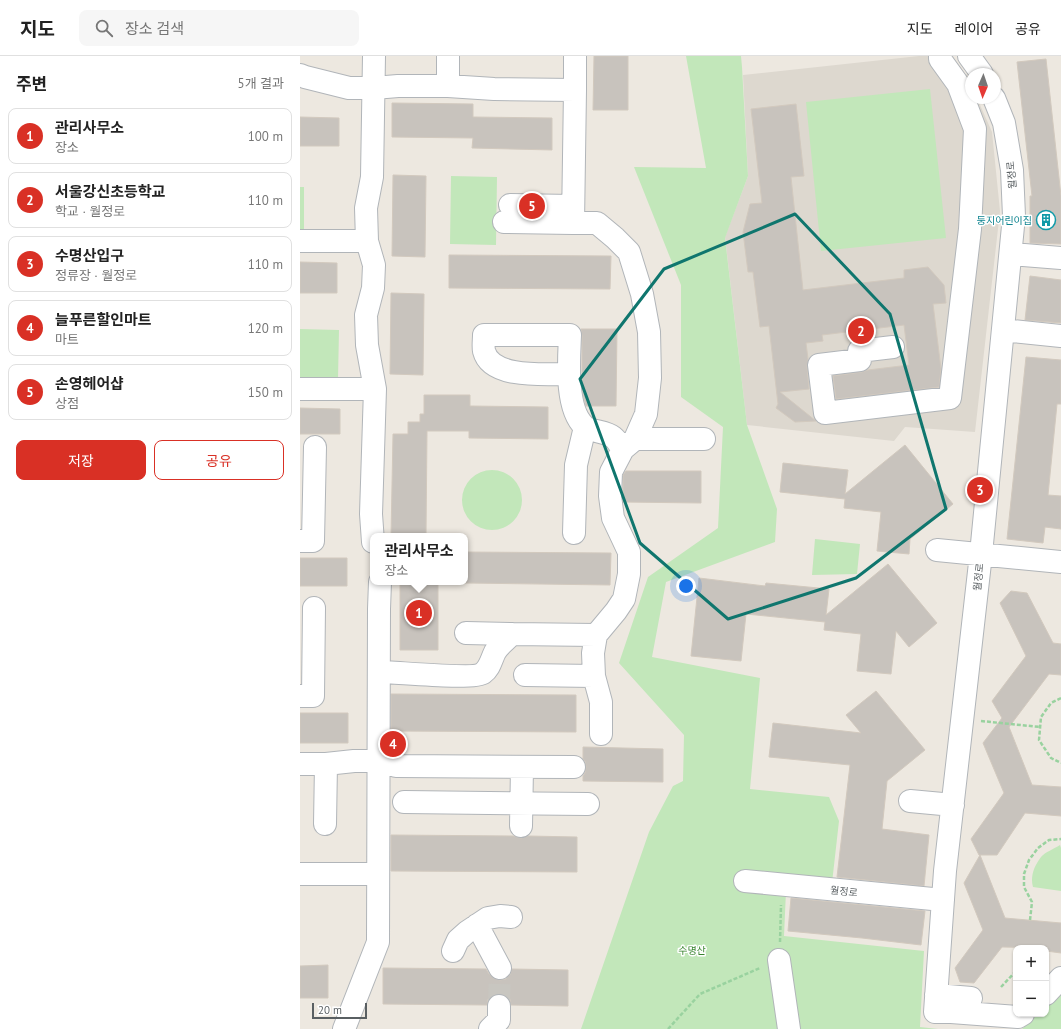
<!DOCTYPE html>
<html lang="ko">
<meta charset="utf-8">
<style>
:root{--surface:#fff;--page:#f6f6f6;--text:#222;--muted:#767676;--line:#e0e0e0;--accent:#d93025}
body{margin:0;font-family:"PT Sans","Noto Sans KR",sans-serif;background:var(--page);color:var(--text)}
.controls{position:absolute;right:12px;bottom:12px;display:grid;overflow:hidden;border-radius:8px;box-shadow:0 1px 3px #0004}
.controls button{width:36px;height:36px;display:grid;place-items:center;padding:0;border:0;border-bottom:1px solid var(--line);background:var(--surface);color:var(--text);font:20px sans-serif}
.compass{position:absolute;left:665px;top:12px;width:36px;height:36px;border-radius:50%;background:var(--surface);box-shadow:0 1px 3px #0004;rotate:182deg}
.scale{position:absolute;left:12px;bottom:10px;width:55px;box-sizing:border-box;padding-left:4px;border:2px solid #595f62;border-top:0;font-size:11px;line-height:14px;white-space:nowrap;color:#595f62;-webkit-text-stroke:3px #fff;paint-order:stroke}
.you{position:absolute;left:386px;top:530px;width:14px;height:14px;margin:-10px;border:3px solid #fff;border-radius:50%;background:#1a73e8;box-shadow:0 0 0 6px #1a73e833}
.badge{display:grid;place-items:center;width:26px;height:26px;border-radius:50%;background:var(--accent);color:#fff;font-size:13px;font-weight:700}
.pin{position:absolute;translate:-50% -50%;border:2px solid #fff;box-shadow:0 1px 4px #0006}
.popup{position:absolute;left:70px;top:477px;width:98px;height:52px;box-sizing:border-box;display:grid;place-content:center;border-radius:8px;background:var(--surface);filter:drop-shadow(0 1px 3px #0005);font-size:13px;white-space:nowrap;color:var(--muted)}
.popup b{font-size:15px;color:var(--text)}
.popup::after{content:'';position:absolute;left:50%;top:100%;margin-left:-8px;border:8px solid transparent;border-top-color:var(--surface)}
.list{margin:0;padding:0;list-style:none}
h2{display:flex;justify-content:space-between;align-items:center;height:52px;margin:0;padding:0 16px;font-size:17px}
h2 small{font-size:13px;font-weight:400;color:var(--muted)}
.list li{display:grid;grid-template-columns:26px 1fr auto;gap:12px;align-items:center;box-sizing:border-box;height:56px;margin:0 8px 8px;padding:0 8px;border:1px solid var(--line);border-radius:8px}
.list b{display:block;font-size:15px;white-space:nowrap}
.list p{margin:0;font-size:13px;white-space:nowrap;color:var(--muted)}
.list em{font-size:13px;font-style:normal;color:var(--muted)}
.actions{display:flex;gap:8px;padding:12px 16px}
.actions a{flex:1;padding:9px 0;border:1px solid var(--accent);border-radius:8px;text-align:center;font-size:14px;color:var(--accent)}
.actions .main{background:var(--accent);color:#fff}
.icon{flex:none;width:22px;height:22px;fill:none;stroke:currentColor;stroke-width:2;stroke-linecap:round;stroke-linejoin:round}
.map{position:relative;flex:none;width:761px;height:973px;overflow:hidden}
header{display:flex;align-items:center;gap:24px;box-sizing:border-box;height:56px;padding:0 20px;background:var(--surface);border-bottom:1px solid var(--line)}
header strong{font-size:19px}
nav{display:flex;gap:22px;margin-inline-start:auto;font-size:14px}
.search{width:280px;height:36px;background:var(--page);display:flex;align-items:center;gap:10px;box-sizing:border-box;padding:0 14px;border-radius:8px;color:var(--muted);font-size:15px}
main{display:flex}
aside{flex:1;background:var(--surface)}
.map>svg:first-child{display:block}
</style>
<header>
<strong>지도</strong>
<div class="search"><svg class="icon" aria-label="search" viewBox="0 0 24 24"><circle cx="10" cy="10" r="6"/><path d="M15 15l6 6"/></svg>장소 검색</div>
<nav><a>지도</a><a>레이어</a><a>공유</a></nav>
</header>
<main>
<aside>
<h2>주변<small>5개 결과</small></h2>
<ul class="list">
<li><span class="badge">1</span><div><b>관리사무소</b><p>장소</p></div><em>100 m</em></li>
<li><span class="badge">2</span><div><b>서울강신초등학교</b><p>학교 · 월정로</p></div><em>110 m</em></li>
<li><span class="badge">3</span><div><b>수명산입구</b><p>정류장 · 월정로</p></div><em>110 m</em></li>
<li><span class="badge">4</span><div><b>늘푸른할인마트</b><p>마트</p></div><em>120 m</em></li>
<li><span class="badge">5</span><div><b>손영헤어샵</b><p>상점</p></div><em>150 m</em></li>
</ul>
<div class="actions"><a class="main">저장</a><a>공유</a></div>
</aside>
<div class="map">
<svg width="761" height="973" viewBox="0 0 761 973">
<rect width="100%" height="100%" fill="#ede8e0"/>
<path fill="#ddd8cf" d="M619 0H647L668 23 671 29V42H677L692 76 700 155 675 376 605 371 594 385 447 369 425 181 448 120 443 19Z"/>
<path fill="#c2e7ba" d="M386 0H441L442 11 448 120 425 182 447 369 477 453 475 486 366 526 352 601 460 622 450 733 529 741 539 765 532 827 486 835 484 880 624 895 620 971 638 973H281L349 776 373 730 383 725 384 679 319 607 348 521 418 472 423 371 381 341V229L334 111 406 112Z
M630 33 646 182 521 195 506 46Z
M151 120 197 121 196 189 150 188Z
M0 131H4V174H0Z
M0 273 39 274 38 323 0 322Z
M162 444a30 30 0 1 1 60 0a30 30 0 1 1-60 0Z
M515 483 560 488 557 518 512 519Z
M760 789 761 792V835L733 831C730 821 734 810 741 801 745 796 754 793 760 789Z
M761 935V973H722L738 958H746V951Z"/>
<path fill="#c8c3bd" stroke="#d2c9be" d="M294 0H328V54H293Z
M746 3 761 140V188L730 187V140H732L717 6Z
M92 47 173 48V61L252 62V94L172 92 173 82 92 81Z
M496 48 504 120 491 121 503 234 604 222V214L628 211 644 229 646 247 633 248 641 313 639 331 536 343 533 320 562 316 568 314 609 309 604 269 522 279 523 285 506 287 508 303 507 311 509 333 480 336 516 365 495 366 476 352 478 348 469 270 460 271 453 216H448L443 176 450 148 462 147 451 53Z
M0 61 39 62V90H0Z
M93 119 126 120 125 201 92 200Z
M149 199 311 200 310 233 149 232Z
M0 206 37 207V237H0Z
M730 220 761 224V267L725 264Z
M91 237 124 238 123 319 90 318Z
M281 273H317L316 350H286L283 338 282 326V280Z
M726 301 761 304V348H757L748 439 761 440V473L745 471 743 487 707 483Z
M124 339H170V350L248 351V383L169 382V375H127L126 480H91L93 378H108V366H120V358H124Z
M0 352 40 353V378H0Z
M605 389 653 448 610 483 609 498 577 495 581 456 544 452 545 443 480 436 483 407 548 414 545 438Z
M326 415H401V447L323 446V419Z
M165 496 311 497 310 529 165 527Z
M0 502H47V530H0Z
M588 508 637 567 609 591 596 575 591 618 557 615 561 578 524 574 525 566 446 558 441 605 391 600 399 522 465 530 466 527 529 533 526 559Z
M100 526H138V594H100Z
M711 535 727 537 753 587 761 588V619L749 618 709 671 732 729 761 731V760L725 757 697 799H680L705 862 761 867V897L746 895V892L702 891 674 927 660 926 655 912 683 874 664 827 680 799H679L671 783 704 737 683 687 702 662 692 645 726 600 700 547Z
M576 635 625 694 587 725 582 773 629 779 624 830 537 821 550 709 469 701 473 667 561 677 546 659Z
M91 638 276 639V676L91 675Z
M0 657H48V687H0Z
M283 691 363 693V726L283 725V720L285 717 286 711 285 705 283 703Z
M91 779 214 780 221 782 228 780 277 781V816L91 815Z
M491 842 625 855 621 889 562 882 488 875Z
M28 909V942H0V910Z
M83 912 186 913 189 918 193 922 200 924 206 923 210 919 212 913 268 914V950L211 949 210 943 206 939 199 938 192 939 188 943 187 949 83 948Z"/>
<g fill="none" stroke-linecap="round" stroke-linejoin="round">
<path stroke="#c8c6c0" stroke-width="22" stroke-dasharray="22 11" stroke-linecap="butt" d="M199 950 200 912"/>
<g stroke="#b1b5b9" stroke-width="24">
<path id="minor" d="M669 0 682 18
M0 19 5 21 49 32H74L98 30H148L194 33 275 34 273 167H297L315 182 329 196 342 238 349 276 350 322 346 358 335 383 323 393 311 416 310 440 313 462 329 496V518L324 543 316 555 296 579 293 597 294 620 301 646V678
M148 30V0
M275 34V0
M694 42 704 67 712 114 714 160 681 498 645 815 635 956H651L718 961 723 958
M210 149 273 150
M204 166 273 167
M0 185H67
M711 198 761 202
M703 274 761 280
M593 291 559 295 560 304 519 309 525 357 650 342 670 173 675 73 658 28 640 3V0
M269 318C246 318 191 323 184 295 183 290 184 284 184 279H270C269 304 265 352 284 370 291 376 305 375 313 381 317 384 320 390 323 393
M0 333H75
M335 383H404
M274 477 276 409 285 371
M0 485H13L15 391
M73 486 71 458 75 333 67 289 66 259 73 232 74 209 67 185 66 152 72 121 74 0
M637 494 761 506
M166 577 212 578
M79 616C96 616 174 624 183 617 190 612 191 604 195 596 199 589 206 584 212 578L296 579
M225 619 294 620
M0 640H13L14 552
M0 708H26L54 705H79L96 710 274 711
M610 745 653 749
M104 746 288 748
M25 768 26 708
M221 770 222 711
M0 818H78
M445 825 643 844
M177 869 200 912
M153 895 158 884 167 876 188 862 200 860 211 861
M479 904 489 973
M746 938 761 922
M636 939 671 942
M44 973 78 886 79 553 80 526
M190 973 199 964V950"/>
</g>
<path stroke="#99d29f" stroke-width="2.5" stroke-dasharray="4 2" stroke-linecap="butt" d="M761 642 751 647 741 661 739 684 751 702 761 707
M681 665 740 671
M730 864 732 846 724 831V818L729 804 738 792 749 784 761 783
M480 886 481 849
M701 931 716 915
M368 973 400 938 460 912"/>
<use href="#minor" stroke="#fff" stroke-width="22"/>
</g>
<path fill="none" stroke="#0f766e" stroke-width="3" stroke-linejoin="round" d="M495 158 590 258 646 453 556 522 428 563 340 487 280 323 364 213Z"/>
<defs>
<g id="building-ring" transform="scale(1)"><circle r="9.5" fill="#fff" stroke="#0f9aa8" stroke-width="1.5"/><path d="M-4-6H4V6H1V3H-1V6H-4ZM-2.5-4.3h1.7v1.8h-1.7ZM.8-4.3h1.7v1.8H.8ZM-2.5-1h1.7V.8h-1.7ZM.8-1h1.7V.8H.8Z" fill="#0f9aa8"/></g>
</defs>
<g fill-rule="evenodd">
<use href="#building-ring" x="746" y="164"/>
</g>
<g text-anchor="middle" stroke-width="3" stroke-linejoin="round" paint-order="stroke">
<g font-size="10" fill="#595f62" stroke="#fff">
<text transform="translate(711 119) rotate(-95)" y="4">월정로</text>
<text transform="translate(678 521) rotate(-84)" y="4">월정로</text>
<text transform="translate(544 835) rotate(6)" y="4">월정로</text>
</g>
<g font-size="10" fill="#0d838f" stroke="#fff" text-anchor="end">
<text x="732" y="168">둥지어린이집</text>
</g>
<g font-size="10" fill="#39842f" stroke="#fff">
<text x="392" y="898">수명산</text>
</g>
</g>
</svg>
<div class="controls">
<button>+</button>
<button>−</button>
</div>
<svg class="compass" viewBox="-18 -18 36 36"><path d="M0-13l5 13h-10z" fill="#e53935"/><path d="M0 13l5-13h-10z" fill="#767676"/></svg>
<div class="scale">20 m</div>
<div class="you"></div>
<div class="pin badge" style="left:119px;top:557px">1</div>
<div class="popup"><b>관리사무소</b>장소</div>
<div class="pin badge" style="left:561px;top:275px">2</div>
<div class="pin badge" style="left:680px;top:434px">3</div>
<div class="pin badge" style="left:93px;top:688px">4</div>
<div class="pin badge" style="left:232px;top:150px">5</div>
</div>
</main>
